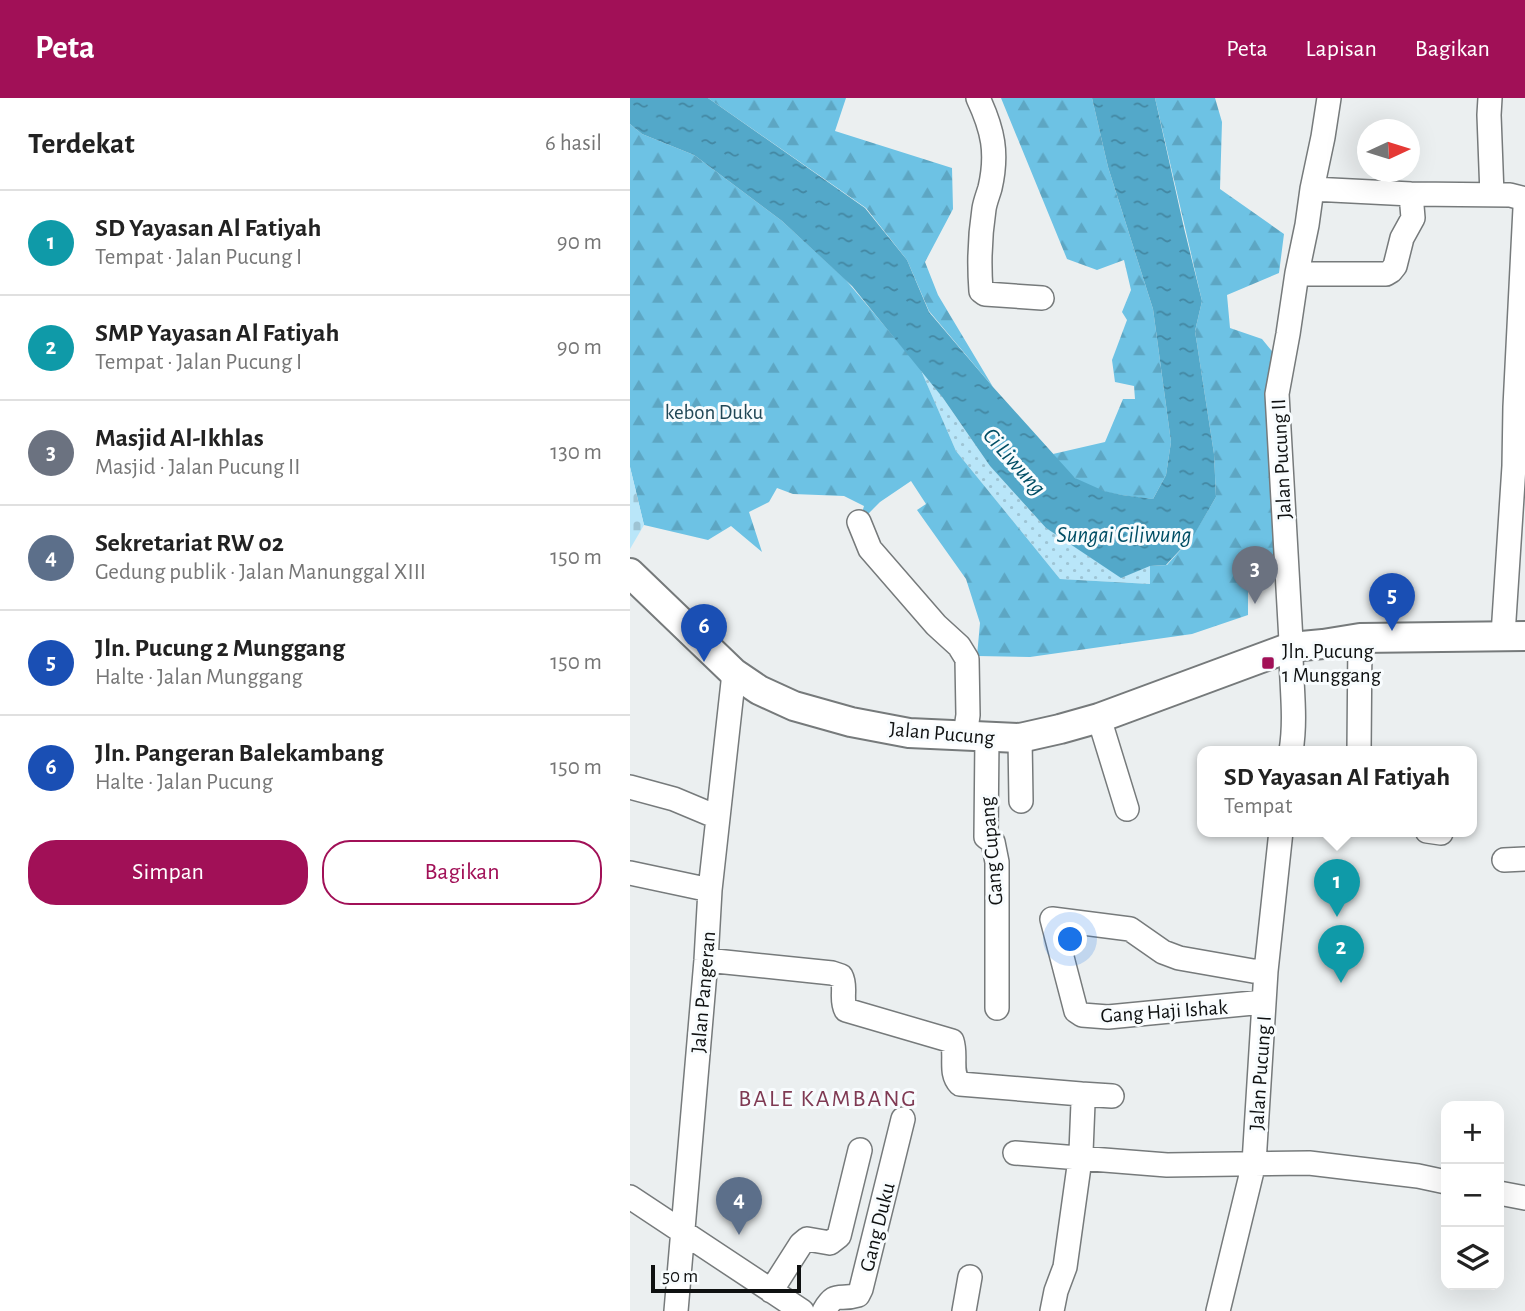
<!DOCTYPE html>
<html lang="id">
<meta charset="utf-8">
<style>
:root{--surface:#fff;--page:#f6f6f6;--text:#222;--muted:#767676;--line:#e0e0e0;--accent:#a11057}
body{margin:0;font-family:"Alegreya Sans",sans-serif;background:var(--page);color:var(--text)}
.controls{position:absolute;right:21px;bottom:21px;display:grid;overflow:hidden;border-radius:14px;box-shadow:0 7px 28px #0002}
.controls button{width:63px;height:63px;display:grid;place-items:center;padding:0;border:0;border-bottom:2px solid var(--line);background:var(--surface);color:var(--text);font:35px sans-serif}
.compass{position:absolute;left:727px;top:21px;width:63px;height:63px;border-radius:50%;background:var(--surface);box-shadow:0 7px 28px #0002;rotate:86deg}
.scale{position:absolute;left:21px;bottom:18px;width:150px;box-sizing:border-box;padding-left:7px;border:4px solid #0f1111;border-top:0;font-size:19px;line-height:24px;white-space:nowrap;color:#0f1111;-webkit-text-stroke:5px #f8fcfe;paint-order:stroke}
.you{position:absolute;left:441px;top:842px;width:24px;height:24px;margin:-18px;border:5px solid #fff;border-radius:50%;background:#1a73e8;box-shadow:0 0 0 10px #1a73e833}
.badge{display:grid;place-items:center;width:46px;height:46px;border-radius:50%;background:var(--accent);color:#fff;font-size:23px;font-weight:700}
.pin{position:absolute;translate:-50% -58px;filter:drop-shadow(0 2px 4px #0008)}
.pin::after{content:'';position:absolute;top:37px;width:24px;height:21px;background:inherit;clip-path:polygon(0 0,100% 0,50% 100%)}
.popup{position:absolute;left:567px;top:648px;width:280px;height:91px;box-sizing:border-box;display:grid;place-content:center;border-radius:14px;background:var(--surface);filter:drop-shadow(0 2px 5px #0005);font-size:23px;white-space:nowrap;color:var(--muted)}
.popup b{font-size:26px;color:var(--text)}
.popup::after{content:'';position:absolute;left:50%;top:100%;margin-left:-14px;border:14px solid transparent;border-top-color:var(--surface)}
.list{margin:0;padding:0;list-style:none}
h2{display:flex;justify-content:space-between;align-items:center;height:91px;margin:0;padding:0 28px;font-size:30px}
h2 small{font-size:23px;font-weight:400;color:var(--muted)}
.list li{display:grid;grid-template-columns:46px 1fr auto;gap:21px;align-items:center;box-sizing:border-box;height:105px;padding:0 28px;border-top:2px solid var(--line)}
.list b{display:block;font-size:26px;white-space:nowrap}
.list p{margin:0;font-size:23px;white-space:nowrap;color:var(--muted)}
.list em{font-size:23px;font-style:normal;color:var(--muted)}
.actions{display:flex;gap:14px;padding:21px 28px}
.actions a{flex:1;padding:16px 0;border:2px solid var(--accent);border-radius:28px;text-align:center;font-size:24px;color:var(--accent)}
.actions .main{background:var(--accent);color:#fff}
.icon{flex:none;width:38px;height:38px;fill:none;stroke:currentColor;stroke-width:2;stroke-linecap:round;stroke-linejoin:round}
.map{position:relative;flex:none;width:895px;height:1213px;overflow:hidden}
header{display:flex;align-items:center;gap:42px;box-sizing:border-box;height:98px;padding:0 35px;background:var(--accent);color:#fff}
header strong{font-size:33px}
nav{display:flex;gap:38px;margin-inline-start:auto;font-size:24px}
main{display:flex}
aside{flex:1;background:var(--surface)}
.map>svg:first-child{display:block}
</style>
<header>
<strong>Peta</strong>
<nav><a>Peta</a><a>Lapisan</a><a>Bagikan</a></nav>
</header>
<main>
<aside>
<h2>Terdekat<small>6 hasil</small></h2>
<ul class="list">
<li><span class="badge" style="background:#0f9aa8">1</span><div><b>SD Yayasan Al Fatiyah</b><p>Tempat · Jalan Pucung I</p></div><em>90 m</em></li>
<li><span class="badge" style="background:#0f9aa8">2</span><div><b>SMP Yayasan Al Fatiyah</b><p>Tempat · Jalan Pucung I</p></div><em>90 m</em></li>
<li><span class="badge" style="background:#6b7280">3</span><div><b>Masjid Al-Ikhlas</b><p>Masjid · Jalan Pucung II</p></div><em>130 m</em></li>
<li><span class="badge" style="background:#5c6f8a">4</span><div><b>Sekretariat RW 02</b><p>Gedung publik · Jalan Manunggal XIII</p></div><em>150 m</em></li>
<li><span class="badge" style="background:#1a4fb4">5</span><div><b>Jln. Pucung 2 Munggang</b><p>Halte · Jalan Munggang</p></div><em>150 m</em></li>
<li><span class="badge" style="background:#1a4fb4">6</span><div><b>Jln. Pangeran Balekambang</b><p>Halte · Jalan Pucung</p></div><em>150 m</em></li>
</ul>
<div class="actions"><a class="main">Simpan</a><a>Bagikan</a></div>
</aside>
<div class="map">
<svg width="895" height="1213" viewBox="0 0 895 1213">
<defs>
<pattern id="green-dots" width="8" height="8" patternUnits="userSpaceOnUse" patternTransform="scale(1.75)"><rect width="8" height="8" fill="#b9e6f9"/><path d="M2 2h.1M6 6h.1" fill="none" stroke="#9ec4d4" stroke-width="1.8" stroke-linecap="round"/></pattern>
<pattern id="forest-firs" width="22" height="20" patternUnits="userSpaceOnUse" patternTransform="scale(1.75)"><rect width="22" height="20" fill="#6dc2e4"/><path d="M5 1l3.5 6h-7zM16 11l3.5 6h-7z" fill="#5da6c3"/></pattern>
<pattern id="cemetery-stones" width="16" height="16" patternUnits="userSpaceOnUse" patternTransform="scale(1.75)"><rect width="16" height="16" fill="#b9e6f9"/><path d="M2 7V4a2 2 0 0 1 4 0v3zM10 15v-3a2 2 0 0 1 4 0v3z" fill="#9ec4d4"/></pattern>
<pattern id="water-ripples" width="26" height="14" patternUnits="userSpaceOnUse" patternTransform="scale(1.75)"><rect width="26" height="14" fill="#53a8c9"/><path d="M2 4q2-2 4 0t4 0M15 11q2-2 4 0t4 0" fill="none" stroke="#4387a2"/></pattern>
</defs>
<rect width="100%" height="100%" fill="#ebeff0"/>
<path fill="url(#green-dots)" d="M290 270 313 300 360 368 416 430 491 479 520 468V486L430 481 326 353Z"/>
<path fill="url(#forest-firs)" d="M78 0H216L205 33 322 70 323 111 295 164 308 197 363 289 299 213 277 162 236 110Z
M371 0H462L478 69 523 211 541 344 536 377 523 401C497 398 469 396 446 381 438 375 430 364 423 356L475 344 493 301H505L504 288 485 284 482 262 497 222 492 214 501 192 494 162 467 172 437 161Z
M525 0H585L592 24 590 91 654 136 649 175 597 197 600 230 632 241 658 273 649 460 618 462V517L562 536 400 559 347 558 350 525 336 481 287 412 296 406 281 383 250 404 233 421 230 422 234 408 214 398 163 396 147 390 139 404 119 414 132 454 101 428 78 442 14 427 0 369V26L12 36 64 57 152 123 215 181 290 270 326 353 430 481 520 486V468L537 467 563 438 586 399 584 356 565 233 572 203Z"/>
<path fill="url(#cemetery-stones)" d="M0 369 14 427 0 451Z"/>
<path fill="url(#water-ripples)" d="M0 0H78L235 110 277 162 299 214 363 289 445 380 474 393 492 397 523 401 536 377 541 344 523 211 478 69 462 0H525L554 130 572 203 565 233 584 356 586 399 564 437 536 467 520 468 491 480 416 430 360 368 313 300 222 188 152 123 64 57 12 36 0 26Z"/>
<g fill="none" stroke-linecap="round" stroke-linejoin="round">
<g stroke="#767a7b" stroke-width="26">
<path id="minor" d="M348 0C363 32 368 55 360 90 358 97 355 104 354 111 350 137 349 167 351 193L355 196 412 200
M860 0 859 17 862 97
M682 91 781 96 880 97 895 101
M680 176H756L761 173 765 168 772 140 783 120 781 96
M229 424 240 451 306 527 329 548 337 561 338 617 335 638
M873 537 884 368 885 309 895 110
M469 620 497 711
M357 639 356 739 363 744 367 764V910
M390 640 391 703
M661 653C667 617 660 580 661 543L647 296 658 236 667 175 677 127 682 91 693 39 699 0
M729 653 730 540
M0 689 44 701 87 719
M797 733 811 735
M874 762 895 761
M0 775 80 792
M76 862 202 875 211 878C217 889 210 901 216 912L322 943C327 958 319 975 330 986L451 996 453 1005 451 1054 435 1169 426 1193 422 1213
M634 904 478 919 452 917 446 913 422 821 500 831 533 854 549 860 623 873H636
M451 996 482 998
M385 1055 537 1067 679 1065 788 1078 816 1084
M869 1095 895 1100
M0 1099 172 1213
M141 1193 171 1146 177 1141 200 1145 209 1138 230 1052
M46 1213 76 862 80 792 104 575
M194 1213C206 1192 209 1203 228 1197L231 1191 273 1021
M334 1213 340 1179
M588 1213 624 1065 636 873 651 733"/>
</g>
<g stroke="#767a7b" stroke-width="32">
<path id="tertiary" d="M0 475 104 575 129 592 164 608 221 624 279 635 390 640 430 631 469 620 661 549 693 546 730 540 895 538"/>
</g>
<use href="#minor" stroke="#fff" stroke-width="23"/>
<use href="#tertiary" stroke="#fff" stroke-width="28"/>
</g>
<rect fill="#a11057" stroke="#f8fcfe" stroke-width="2.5" x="631" y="558" width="14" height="14" rx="3.5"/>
<g text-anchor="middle" stroke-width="6" stroke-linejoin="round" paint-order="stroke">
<g font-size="21" fill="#214756" stroke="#f8fcfe">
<text x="84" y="321">kebon Duku</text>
</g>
<g font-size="21" fill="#0f1111" stroke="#f8fcfe">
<text transform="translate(651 361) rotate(-93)" y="7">Jalan Pucung II</text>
<text transform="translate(312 635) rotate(5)" y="7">Jalan Pucung</text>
<text transform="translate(361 753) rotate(-95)" y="7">Gang Cupang</text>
<text transform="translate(73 894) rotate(-85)" y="7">Jalan Pangeran</text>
<text transform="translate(534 913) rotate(-4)" y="7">Gang Haji Ishak</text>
<text transform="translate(630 975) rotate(-86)" y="7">Jalan Pucung I</text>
<text transform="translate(247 1129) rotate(-76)" y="7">Gang Duku</text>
</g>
<g font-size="21" fill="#0f1111" stroke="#f8fcfe" text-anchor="start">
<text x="652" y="560">Jln. Pucung<tspan x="652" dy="24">1 Munggang</tspan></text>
</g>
<g font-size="23" font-style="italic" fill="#014e65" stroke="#f8fcfe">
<text transform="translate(385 363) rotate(48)" y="8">Ci Liwung</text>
<text x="494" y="444">Sungai Ciliwung</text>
</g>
<g font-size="24" letter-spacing="2" fill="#7f3a53" stroke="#f8fcfe">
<text x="198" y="1008">BALE KAMBANG</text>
</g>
</g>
</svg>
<div class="controls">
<button>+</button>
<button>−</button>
<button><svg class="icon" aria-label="layers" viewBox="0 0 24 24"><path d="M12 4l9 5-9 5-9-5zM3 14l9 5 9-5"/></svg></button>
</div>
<svg class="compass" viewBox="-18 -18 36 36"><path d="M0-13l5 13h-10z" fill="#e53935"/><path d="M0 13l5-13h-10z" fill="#767676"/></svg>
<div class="scale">50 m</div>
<div class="you"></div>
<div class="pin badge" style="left:707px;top:819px;background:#0f9aa8">1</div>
<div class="popup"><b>SD Yayasan Al Fatiyah</b>Tempat</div>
<div class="pin badge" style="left:711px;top:885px;background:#0f9aa8">2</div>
<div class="pin badge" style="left:625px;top:506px;background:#6b7280">3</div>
<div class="pin badge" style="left:109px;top:1137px;background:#5c6f8a">4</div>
<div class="pin badge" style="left:762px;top:533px;background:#1a4fb4">5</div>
<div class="pin badge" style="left:74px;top:564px;background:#1a4fb4">6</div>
</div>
</main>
